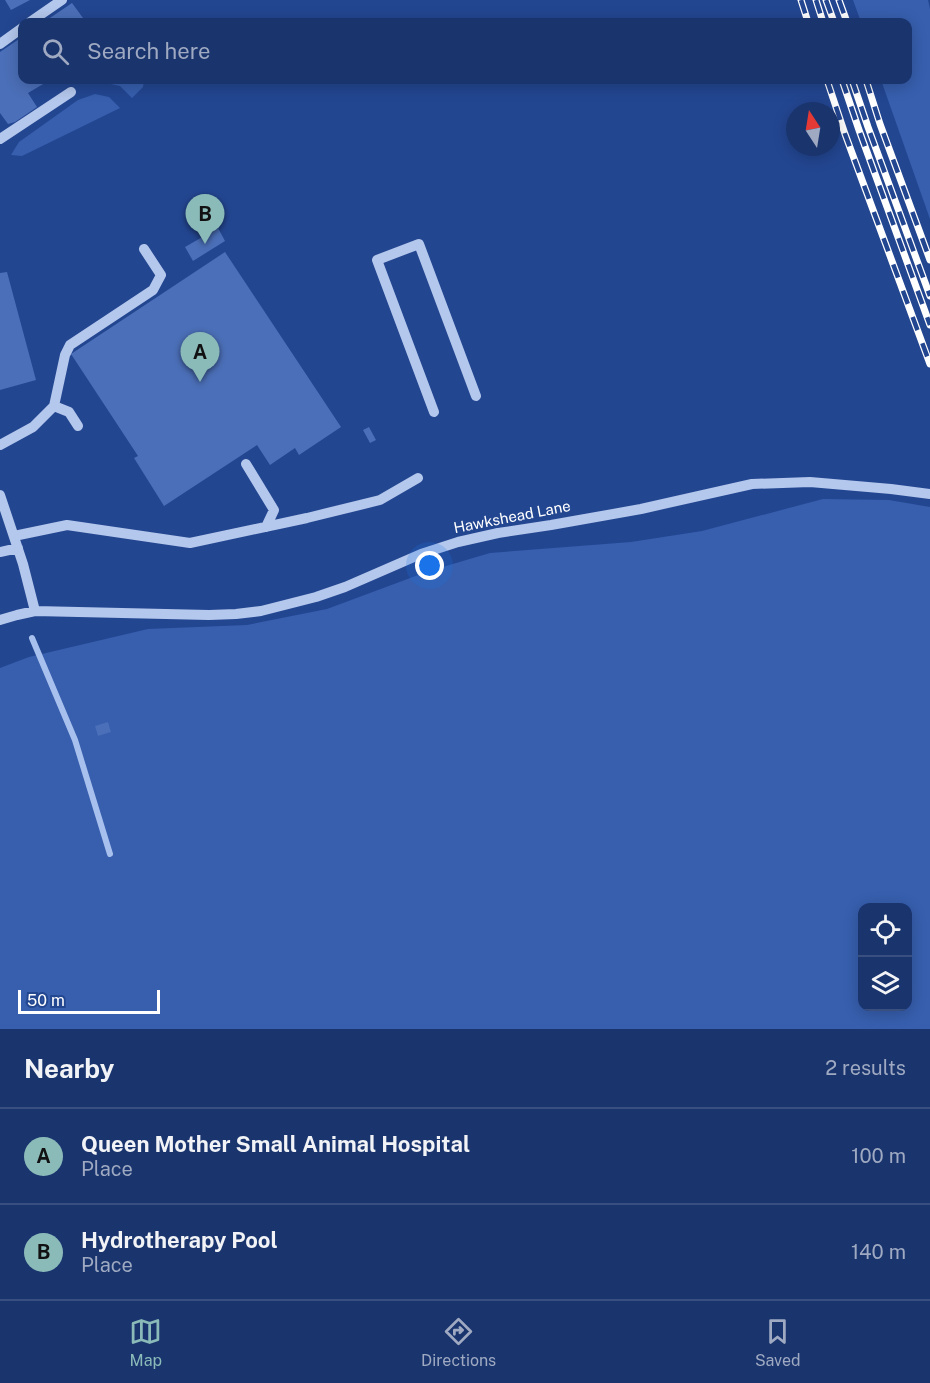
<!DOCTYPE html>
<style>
:root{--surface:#1a346d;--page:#233c72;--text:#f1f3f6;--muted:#9faac2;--line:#384f80;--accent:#8bbbb9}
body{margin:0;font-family:"Public Sans",sans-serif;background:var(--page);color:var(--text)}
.controls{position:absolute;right:18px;bottom:18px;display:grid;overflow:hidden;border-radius:12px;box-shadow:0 3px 15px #0003}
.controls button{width:54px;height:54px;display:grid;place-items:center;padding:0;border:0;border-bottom:2px solid var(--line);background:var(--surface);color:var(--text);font:30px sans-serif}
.compass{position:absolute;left:786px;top:102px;width:54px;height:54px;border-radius:50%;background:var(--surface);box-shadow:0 3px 15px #0003;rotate:348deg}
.scale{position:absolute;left:18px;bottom:15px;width:142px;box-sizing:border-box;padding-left:6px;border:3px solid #fff;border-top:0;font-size:16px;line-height:21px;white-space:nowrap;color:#fff;-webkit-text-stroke:4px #234691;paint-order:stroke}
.you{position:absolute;left:430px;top:566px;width:21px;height:21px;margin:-15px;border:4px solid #fff;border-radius:50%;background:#1a73e8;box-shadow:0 0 0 9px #1a73e833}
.badge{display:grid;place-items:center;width:39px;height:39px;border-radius:50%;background:var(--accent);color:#111;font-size:20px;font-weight:700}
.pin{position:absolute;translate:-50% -50px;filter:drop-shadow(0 2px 3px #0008)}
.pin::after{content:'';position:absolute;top:32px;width:21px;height:18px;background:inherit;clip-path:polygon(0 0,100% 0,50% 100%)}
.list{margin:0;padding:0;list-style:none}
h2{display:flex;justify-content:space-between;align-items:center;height:78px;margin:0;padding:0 24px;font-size:26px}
h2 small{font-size:20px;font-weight:400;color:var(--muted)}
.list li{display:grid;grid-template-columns:39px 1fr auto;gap:18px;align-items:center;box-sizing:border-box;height:96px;padding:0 24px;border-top:2px solid var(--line)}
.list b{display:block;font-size:22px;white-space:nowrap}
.list p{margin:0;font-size:20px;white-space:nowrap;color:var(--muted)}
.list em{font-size:20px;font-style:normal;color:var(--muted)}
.icon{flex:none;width:33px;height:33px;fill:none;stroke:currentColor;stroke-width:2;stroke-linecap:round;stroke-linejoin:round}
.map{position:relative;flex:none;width:930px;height:1029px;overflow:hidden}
.search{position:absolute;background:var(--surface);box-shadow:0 3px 15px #0003;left:18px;right:18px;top:18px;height:66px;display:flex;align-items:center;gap:15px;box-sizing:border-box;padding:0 21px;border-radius:12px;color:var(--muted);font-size:22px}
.sheet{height:270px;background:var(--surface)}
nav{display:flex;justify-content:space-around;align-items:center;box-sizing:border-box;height:84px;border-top:2px solid var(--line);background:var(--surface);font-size:16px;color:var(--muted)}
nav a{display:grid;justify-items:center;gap:3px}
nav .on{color:var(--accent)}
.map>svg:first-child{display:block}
</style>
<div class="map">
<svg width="930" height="1029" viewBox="0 0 930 1029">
<rect width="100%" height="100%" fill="#234691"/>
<path fill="#375fae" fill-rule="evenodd" d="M853 0H928L930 9V219L881 80H908V22H861Z
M76 80H144L143 87 132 98 120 86 96 81 69 84Z
M95 94 109 97 120 108 22 156 11 155 19 142 78 100Z
M823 499 889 500 930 507V1029H0V668L29 657 148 629 247 625 327 609 429 571 490 553 631 542 702 531ZM862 908H908V1006H862Z"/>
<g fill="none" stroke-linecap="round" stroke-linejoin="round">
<path stroke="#a8c0ed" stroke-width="6" d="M32 638 75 740 110 854"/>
</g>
<path fill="#4b6fb8" d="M5 0H30L11 10Z
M72 3 86 22H44Z
M22 37V80H50L28 93 37 107 15 122 8 124 0 113V52Z
M218 228 225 241 193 261 185 247Z
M225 252 341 427 299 455 295 448 270 465 257 445 164 506 134 458 138 456 71 354Z
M7 272 36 380 0 390V273Z
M369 427 376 440 370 443 363 430Z
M108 722 111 732 98 736 95 726Z"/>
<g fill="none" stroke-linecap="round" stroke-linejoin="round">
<path stroke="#b4c7ec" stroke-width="10" d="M30 22 62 0
M0 44 22 28
M0 139 71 92
M54 406 69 412 78 426
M434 412 377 260 419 244 476 396
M0 445 33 427 54 406 65 355 70 345 153 290 161 275 144 249
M246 464 274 510 266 527
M0 495 23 564 35 611
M14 536 67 525 190 543 307 518 380 500 418 478
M0 552 18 548
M0 620 17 615 35 611 209 615 236 614 261 611 316 597 345 587 421 554 458 542 498 533 551 525 641 509 752 484 810 482 891 489 930 494"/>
<g stroke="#fff" stroke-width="7">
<path id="rail" d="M801 0 808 22
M816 0 823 22
M826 0 834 22
M839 0 847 22
M827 80 845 134 930 364
M842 80 859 130 930 325
M852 80 868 127 930 296
M866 80 880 124 930 260"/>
</g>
<use href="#rail" stroke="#234691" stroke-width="4.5" stroke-dasharray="14" stroke-linecap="butt"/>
</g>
<g text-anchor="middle" stroke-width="5" stroke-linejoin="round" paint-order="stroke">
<g font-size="15" fill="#fff" stroke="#234691">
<text transform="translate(512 517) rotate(-11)" y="5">Hawkshead Lane</text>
</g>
</g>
</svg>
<div class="controls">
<button><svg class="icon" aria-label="locate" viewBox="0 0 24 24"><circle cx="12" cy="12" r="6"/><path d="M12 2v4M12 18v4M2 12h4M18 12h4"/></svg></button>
<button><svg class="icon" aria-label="layers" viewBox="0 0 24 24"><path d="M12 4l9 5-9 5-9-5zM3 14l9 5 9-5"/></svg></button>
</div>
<svg class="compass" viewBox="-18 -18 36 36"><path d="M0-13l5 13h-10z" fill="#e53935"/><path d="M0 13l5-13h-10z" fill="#9faac2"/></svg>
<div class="scale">50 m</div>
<div class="you"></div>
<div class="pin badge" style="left:200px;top:382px">A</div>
<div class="pin badge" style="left:205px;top:244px">B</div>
<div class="search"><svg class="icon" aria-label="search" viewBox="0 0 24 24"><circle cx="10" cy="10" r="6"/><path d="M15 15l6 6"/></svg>Search here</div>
</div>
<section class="sheet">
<h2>Nearby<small>2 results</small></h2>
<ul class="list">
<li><span class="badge">A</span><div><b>Queen Mother Small Animal Hospital</b><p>Place</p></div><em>100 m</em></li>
<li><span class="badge">B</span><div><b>Hydrotherapy Pool</b><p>Place</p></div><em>140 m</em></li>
</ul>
</section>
<nav>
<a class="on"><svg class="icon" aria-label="map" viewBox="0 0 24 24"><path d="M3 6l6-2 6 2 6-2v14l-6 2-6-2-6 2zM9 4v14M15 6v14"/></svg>Map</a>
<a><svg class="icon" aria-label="directions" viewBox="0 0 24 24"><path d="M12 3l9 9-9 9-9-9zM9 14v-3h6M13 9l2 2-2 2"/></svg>Directions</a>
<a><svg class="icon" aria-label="saved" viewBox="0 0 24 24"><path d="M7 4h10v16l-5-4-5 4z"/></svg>Saved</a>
</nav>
